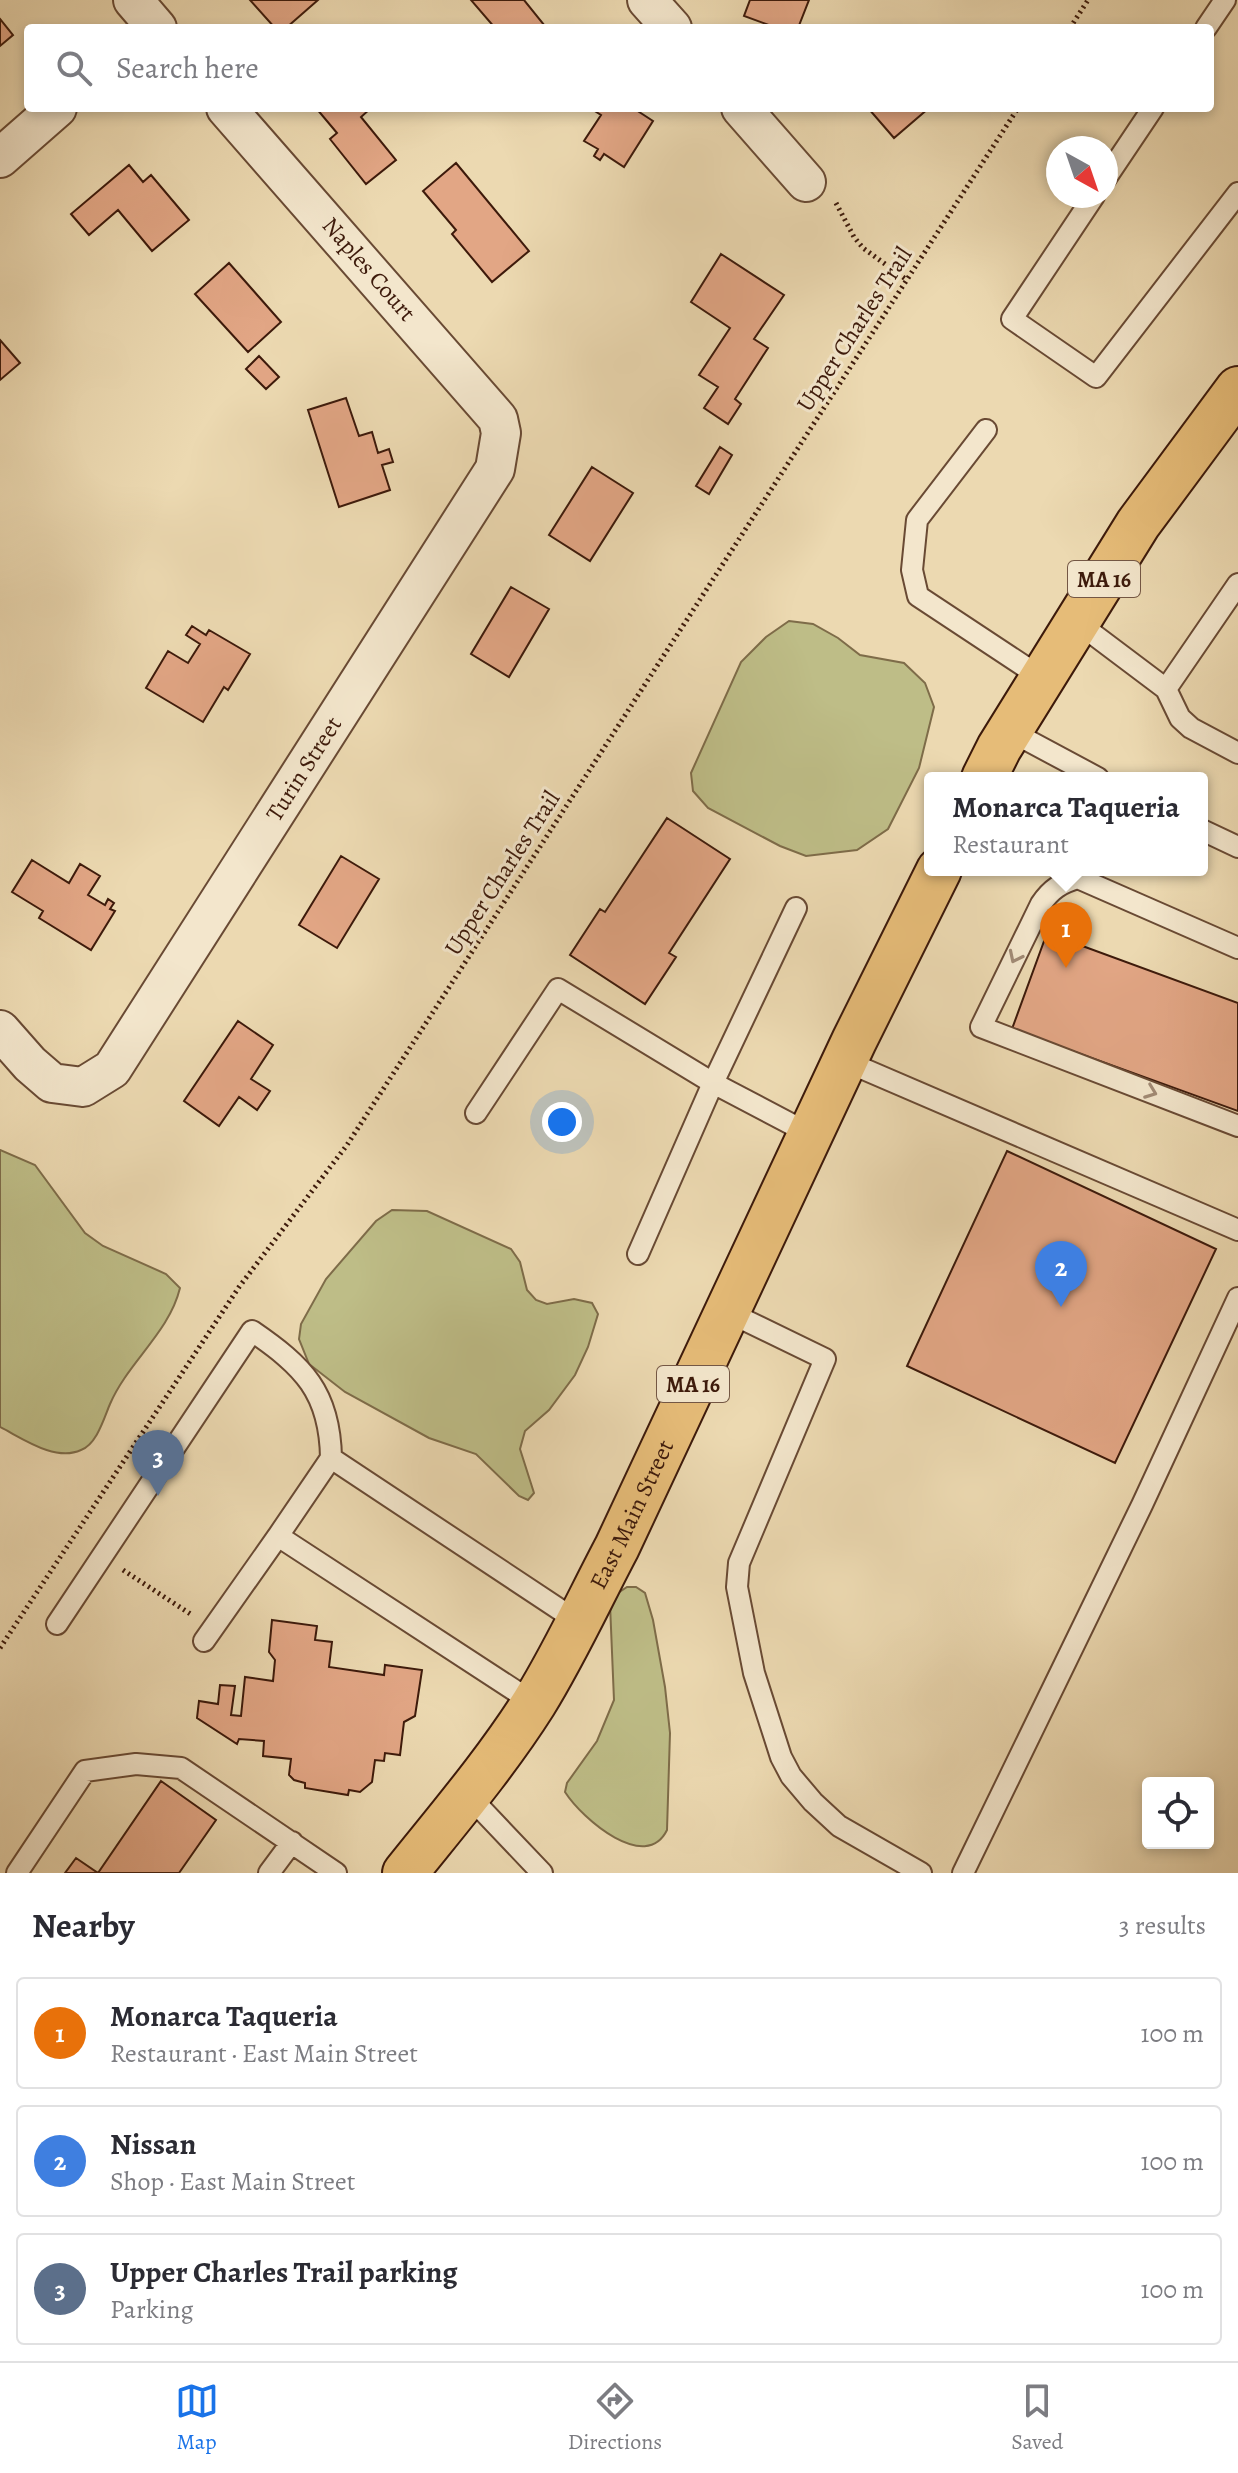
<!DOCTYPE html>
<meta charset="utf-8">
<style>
:root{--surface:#fff;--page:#f7f7f7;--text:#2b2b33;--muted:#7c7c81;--line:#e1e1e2;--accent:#1a73e8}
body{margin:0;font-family:Alegreya,serif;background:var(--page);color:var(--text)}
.controls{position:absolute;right:24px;bottom:24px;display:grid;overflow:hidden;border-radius:8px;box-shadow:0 4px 12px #0003}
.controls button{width:72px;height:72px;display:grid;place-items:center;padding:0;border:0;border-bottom:2px solid var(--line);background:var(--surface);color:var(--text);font:40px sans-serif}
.compass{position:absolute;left:1046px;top:136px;width:72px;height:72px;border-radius:50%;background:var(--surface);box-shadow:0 4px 12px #0003;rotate:140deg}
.you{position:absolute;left:562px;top:1122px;width:28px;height:28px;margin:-20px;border:6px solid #fff;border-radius:50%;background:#1a73e8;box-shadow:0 0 0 12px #1a73e833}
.badge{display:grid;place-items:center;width:52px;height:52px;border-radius:50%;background:var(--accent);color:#fff;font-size:26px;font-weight:700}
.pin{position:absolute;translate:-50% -66px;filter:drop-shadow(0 2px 4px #0008)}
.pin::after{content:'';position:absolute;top:42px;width:28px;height:24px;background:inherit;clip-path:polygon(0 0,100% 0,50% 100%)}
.popup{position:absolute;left:924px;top:772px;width:284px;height:104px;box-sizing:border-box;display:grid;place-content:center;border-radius:8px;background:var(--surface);filter:drop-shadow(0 2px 6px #0005);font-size:26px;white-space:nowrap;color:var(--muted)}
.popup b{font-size:30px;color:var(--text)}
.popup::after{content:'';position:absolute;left:50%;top:100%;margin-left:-16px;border:16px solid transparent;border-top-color:var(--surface)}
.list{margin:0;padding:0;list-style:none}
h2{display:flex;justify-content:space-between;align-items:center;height:104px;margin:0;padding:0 32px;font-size:34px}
h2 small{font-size:26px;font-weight:400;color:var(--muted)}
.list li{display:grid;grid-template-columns:52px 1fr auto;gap:24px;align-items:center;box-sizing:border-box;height:112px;margin:0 16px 16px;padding:0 16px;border:2px solid var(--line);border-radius:8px}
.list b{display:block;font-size:30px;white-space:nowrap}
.list p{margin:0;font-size:26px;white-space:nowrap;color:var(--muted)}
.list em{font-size:26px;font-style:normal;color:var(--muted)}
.icon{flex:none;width:44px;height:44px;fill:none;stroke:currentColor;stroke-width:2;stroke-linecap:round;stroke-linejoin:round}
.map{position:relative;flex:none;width:1238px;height:1873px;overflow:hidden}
.search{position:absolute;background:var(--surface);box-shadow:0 4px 12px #0003;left:24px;right:24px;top:24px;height:88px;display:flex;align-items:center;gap:20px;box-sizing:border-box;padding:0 28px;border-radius:8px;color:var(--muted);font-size:30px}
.sheet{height:488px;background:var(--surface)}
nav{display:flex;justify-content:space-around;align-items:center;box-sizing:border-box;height:112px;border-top:2px solid var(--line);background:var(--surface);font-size:22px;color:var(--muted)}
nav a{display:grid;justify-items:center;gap:4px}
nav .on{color:var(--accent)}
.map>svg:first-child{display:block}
</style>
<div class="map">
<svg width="1238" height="1873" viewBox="0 0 1238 1873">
<rect width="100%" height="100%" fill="#ecd9b1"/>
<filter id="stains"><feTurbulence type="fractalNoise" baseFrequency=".0025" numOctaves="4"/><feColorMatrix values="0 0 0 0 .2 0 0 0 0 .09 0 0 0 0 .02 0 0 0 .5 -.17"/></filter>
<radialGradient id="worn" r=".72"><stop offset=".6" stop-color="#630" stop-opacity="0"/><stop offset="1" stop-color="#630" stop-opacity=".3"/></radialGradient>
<path fill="#bebd87" stroke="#7e6c49" stroke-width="2" d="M789 621 813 624 838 638 860 655 904 663 925 683 934 707 919 768 888 829 857 850 806 856 780 846 708 808 693 791 691 773 741 662 766 637Z
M0 1150 35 1165 85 1233 103 1246 166 1274 180 1288C169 1333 128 1362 110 1404 104 1418 97 1444 81 1450 55 1462 22 1438 0 1427Z
M392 1210 427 1211 511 1249 520 1262 527 1290 536 1300 547 1304 574 1299 592 1303 598 1314 588 1347 575 1375 549 1410 525 1431 520 1449 534 1493 528 1500 519 1496 476 1454 429 1438 345 1392 309 1364 299 1339 301 1324 326 1279 376 1221Z
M627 1587H636L645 1593 653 1620 665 1687 670 1733 667 1830C646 1873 583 1820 565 1792L567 1783 597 1741 614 1700 610 1604 615 1595Z"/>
<path fill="#e2a685" stroke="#3d1a0b" stroke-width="2" d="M250 0H318L286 28H275Z
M471 0H524L545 26 495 28Z
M750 0H809L798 28H777L744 16Z
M0 19 13 35 0 46Z
M316 108H371L361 117 396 160 366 184 330 139 337 133Z
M590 108H633L653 121 624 167 604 154 600 160 594 156 598 149 584 141 601 115Z
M868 108H929L894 138Z
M456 163 529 251 492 282 452 234 456 230 423 191Z
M129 165 143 182 151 175 189 220 152 251 118 210 89 235 71 214Z
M721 254 784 295 754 339 768 348 735 399 741 404 728 424 704 408 718 387 699 375 730 328 691 302Z
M229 263 281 322 248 352 195 294Z
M0 340 20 363 0 380Z
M259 356 279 377 266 389 246 369Z
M346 398 359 436 372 432 378 453 389 449 393 462 382 465 390 490 339 507 308 410Z
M720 447 732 455 709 494 696 486Z
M592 467 633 493 590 561 549 535Z
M511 587 549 609 509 677 471 654Z
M192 626 206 635 209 630 250 654 228 690 224 687 203 722 146 688 168 651 188 663 200 644 186 635Z
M667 818 730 859 669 953 676 957 645 1004 570 955 600 909 605 912Z
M341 856 379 879 337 948 299 925Z
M32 860 69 883 80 864 100 876 88 895 105 905 108 899 114 903 110 909 115 911 91 950 39 918 43 911 12 892Z
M1047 933 1238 1003V1111L1012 1029Z
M238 1021 273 1045 251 1079 270 1091 257 1110 239 1097 219 1126 184 1101Z
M1007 1151 1216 1249 1115 1463 907 1366Z
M272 1620 317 1626 315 1640 332 1642 329 1667 384 1675 385 1665 422 1670 415 1716 404 1722 400 1755 385 1753 384 1761 375 1760 372 1782 360 1792 349 1790 348 1795 305 1788V1783L294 1780 289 1775 291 1759 263 1756 264 1741 239 1739 237 1744 197 1718 199 1701 218 1704 220 1685 235 1686 231 1715 241 1716 245 1677 273 1681 275 1660 269 1652Z
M161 1781 216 1820 179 1873H98Z
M76 1858 98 1873H65Z"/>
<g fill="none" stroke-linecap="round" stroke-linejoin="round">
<g stroke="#694a34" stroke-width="24">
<path id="service" d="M1206 28 1225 0
M1106 178 1153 108
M1094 196 1012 319 1096 377 1238 193
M986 430 917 520 912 570 918 596 1042 678
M1077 622 1166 689 1180 718 1191 728 1238 753
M1166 689 1238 584
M1010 731 1098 778
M1202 830 1238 847
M1238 948 1078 878C1061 883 1051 889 1041 904L981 1027 1238 1126
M845 1061 1238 1230
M476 1113 558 989 713 1083 796 908
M638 1254 713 1083 810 1134
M726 1311 825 1359 739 1563 737 1587 754 1673 781 1757 791 1776 813 1802 839 1826 921 1873
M57 1624 252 1331C303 1366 330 1392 331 1458
M204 1641 278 1536
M534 1703 278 1536 331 1458 577 1621
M468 1795 542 1873
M17 1873 85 1771 136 1764 181 1768 336 1873
M269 1873 292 1842
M963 1873 1142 1505 1238 1298"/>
</g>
<g stroke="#694a34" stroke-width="42">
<g id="minor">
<path d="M133 0 157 28"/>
<path d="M647 0 672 28"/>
<path d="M741 108 806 182"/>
<path d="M0 158 57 108"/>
<path id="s1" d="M0 1030 30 1064 52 1083 83 1087 112 1069 495 469 501 433 498 419 226 108"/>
</g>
</g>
<g stroke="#3d1a0b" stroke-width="48">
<g id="primary">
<path d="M984 778 999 748 1138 524 1238 389"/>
<path id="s2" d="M405 1873C449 1818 496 1763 534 1703 565 1653 590 1598 617 1547L854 1041 939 870"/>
</g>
</g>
<path stroke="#3d1a0b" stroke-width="5" stroke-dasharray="2 4" stroke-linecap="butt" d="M1070 28 1088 0
M836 203 854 237 863 248 907 280
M123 1570 192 1615
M0 1648 239 1287 347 1145 1018 108"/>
<use href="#service" stroke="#f3e6cc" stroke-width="20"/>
<use href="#minor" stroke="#f3e6cc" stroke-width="38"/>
<use href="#primary" stroke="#e6bc78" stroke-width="44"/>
</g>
<defs><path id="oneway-chevron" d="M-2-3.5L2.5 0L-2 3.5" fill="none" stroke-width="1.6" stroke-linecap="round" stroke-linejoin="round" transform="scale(2)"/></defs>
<g stroke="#a18a75">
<use href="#oneway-chevron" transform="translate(1015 957) rotate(116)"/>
<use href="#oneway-chevron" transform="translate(1151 1092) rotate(21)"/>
</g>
<g text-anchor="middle" stroke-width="6" stroke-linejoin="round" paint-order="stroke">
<g fill="#f3e6cc" stroke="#745745" stroke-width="2">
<rect x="1068" y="561" width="72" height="36" rx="6"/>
<rect x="657" y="1366" width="72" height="36" rx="6"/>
</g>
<g font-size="22" font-weight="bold" fill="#3d1a0b">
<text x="1104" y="587">MA 16</text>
<text x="693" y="1392">MA 16</text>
</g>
<g font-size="24" fill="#3d1a0b" stroke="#f3e6cc">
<text transform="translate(369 269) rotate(49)" y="8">Naples Court</text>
<text transform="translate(854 329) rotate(-57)" y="8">Upper Charles Trail</text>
<text dy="8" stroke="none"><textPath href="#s1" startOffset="496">Turin Street</textPath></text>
<text transform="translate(502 873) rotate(-57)" y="8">Upper Charles Trail</text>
<text dy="8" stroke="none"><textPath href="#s2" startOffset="426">East Main Street</textPath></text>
</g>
</g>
<rect width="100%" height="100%" filter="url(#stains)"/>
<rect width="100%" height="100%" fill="url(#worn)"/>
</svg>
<div class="controls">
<button><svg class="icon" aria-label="locate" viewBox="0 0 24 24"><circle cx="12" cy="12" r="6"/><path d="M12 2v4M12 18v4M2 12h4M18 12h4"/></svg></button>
</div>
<svg class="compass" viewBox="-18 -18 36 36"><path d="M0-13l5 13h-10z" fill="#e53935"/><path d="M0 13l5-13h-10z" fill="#7c7c81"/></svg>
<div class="you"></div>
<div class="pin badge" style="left:1066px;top:968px;background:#e8710a">1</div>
<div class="popup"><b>Monarca Taqueria</b>Restaurant</div>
<div class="pin badge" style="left:1061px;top:1307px;background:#3f7fe0">2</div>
<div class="pin badge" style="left:158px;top:1496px;background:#5c6f8a">3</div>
<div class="search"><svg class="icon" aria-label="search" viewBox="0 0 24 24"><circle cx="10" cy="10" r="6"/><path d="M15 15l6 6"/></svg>Search here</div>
</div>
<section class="sheet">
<h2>Nearby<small>3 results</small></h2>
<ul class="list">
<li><span class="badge" style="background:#e8710a">1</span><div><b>Monarca Taqueria</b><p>Restaurant · East Main Street</p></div><em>100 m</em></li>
<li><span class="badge" style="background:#3f7fe0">2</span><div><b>Nissan</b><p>Shop · East Main Street</p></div><em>100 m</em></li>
<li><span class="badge" style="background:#5c6f8a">3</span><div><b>Upper Charles Trail parking</b><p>Parking</p></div><em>100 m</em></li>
</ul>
</section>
<nav>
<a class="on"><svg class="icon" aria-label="map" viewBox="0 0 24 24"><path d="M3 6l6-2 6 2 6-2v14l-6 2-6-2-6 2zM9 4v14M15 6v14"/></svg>Map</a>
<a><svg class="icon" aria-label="directions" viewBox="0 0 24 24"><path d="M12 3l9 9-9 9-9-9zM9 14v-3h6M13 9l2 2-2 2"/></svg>Directions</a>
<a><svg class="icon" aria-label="saved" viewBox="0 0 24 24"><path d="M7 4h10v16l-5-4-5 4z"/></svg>Saved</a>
</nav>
